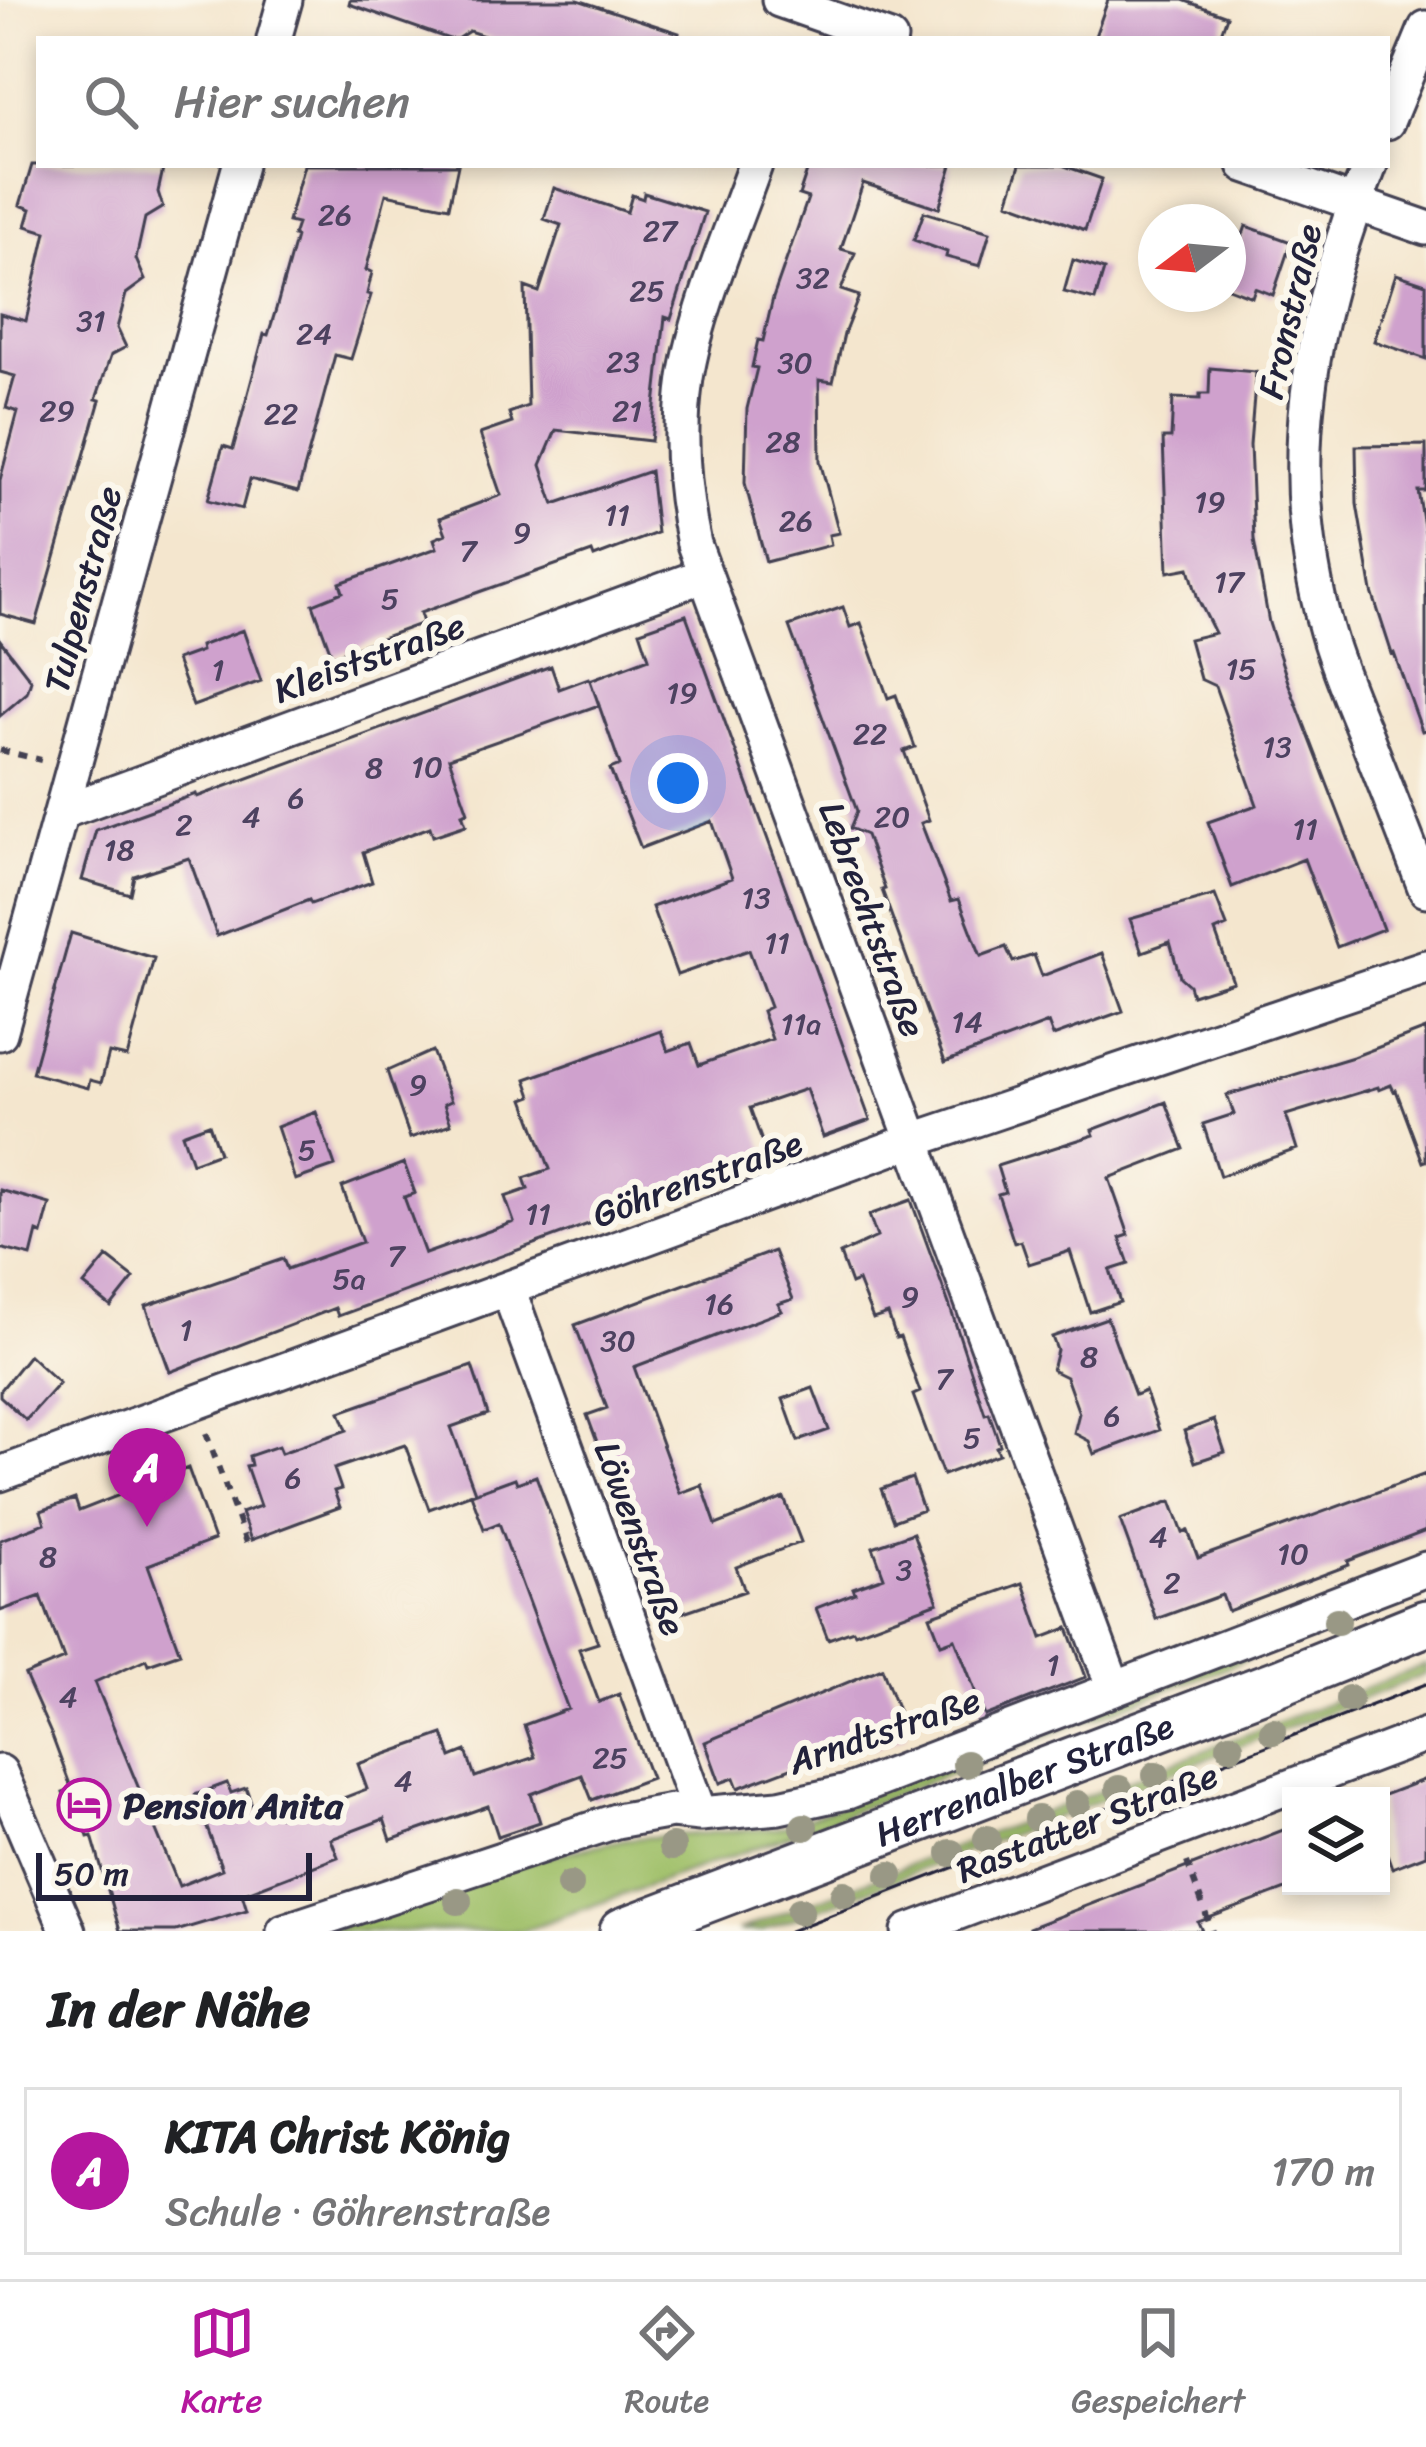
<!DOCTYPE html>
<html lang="de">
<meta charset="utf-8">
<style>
:root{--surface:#fff;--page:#f2f2f2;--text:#202124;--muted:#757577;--line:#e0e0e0;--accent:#b5179e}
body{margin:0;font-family:Sriracha,sans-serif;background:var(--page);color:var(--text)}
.controls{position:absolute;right:36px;bottom:36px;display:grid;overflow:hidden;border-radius:0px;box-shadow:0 6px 18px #0003}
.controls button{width:108px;height:108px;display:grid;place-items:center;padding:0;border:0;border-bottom:3px solid var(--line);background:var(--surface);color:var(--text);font:60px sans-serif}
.compass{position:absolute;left:1138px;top:204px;width:108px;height:108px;border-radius:50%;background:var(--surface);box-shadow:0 6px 18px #0003;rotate:254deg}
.scale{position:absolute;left:36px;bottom:30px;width:276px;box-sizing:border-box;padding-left:12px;border:6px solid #22223b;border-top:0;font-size:33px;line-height:42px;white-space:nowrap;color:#22223b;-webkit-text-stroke:9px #fbf7ec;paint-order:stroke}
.you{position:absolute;left:678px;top:783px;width:42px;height:42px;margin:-30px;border:9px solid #fff;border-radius:50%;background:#1a73e8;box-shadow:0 0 0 18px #1a73e833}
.badge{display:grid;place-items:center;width:78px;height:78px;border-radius:50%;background:var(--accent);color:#fff;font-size:39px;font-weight:700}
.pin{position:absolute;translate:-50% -99px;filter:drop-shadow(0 3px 6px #0008)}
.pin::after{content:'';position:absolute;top:63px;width:42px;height:36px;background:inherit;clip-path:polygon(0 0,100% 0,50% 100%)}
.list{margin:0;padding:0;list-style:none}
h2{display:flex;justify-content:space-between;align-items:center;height:156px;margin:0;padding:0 48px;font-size:51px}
h2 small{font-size:39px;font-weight:400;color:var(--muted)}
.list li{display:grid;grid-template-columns:78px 1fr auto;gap:36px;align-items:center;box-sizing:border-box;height:168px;margin:0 24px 24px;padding:0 24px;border:3px solid var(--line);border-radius:0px}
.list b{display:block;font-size:45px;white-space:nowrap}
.list p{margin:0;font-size:39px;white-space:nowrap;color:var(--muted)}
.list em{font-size:39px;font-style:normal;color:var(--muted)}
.icon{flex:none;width:66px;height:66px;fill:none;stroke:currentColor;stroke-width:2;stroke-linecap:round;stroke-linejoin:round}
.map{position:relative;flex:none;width:1426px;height:1931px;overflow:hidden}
.search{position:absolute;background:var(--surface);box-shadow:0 6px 18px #0003;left:36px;right:36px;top:36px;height:132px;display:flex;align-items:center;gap:30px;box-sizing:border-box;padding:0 42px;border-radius:0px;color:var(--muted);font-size:45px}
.sheet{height:348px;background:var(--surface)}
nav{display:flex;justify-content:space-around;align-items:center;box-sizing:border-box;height:168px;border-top:3px solid var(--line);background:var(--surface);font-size:33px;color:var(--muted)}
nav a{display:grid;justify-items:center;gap:6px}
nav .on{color:var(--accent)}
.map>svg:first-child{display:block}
</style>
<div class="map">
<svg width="1426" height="1931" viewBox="0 0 1426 1931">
<rect width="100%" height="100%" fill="#fbf7ec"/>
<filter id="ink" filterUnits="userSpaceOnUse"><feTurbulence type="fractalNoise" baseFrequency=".00833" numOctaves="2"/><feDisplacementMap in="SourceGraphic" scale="24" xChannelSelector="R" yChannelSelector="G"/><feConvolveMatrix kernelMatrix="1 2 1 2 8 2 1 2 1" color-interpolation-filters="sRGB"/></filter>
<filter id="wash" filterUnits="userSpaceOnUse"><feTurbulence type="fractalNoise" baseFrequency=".004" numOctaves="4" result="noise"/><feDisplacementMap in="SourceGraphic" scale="48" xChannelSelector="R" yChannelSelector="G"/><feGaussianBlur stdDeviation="2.7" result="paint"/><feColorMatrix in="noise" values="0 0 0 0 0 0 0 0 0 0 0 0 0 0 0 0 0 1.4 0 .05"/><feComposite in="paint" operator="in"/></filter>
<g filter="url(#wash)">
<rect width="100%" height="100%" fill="#f4e6ce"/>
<path fill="#9fbf67" stroke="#607051" stroke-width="3" d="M1426 1580V1590L780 1839 521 1931H323L540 1858 625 1839 777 1828 790 1825Z
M1426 1665V1674L761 1931H738Z"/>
<g id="blocks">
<path fill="#cfa1cd" d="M350 0H578L679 33 678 39H493L469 31 457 39H449L349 4Z
M1108 0H1183L1227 16 1219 39H1094Z
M32 165H164L158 192 163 207 145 218 136 259 145 280 126 294 117 328 126 347 111 355 96 399 100 400 36 624 0 614V480L18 412 6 408 15 376 0 372V314L26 321 46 232 26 226 31 209 20 205Z
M304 165H458L449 207 386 194 366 270 372 272 367 294 371 295 351 359 335 355 298 492 250 479 242 509 208 500 223 446 233 449 264 334 268 335 276 309 296 237 293 236 297 224 288 222Z
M809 165H952L939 208 863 183 841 249 855 253 841 290 859 296 844 334 833 382 819 380 820 461 839 533 829 535 831 545 766 562 745 483 747 409 757 368 752 367 758 340 763 341 773 298 808 198 799 195Z
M1020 165H1062L1102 179 1085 230 1008 202Z
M554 188 627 212 632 195 643 199 644 193 705 212 671 319 665 317 651 441 556 430 541 465 554 504 650 471 657 533 594 557 592 552 420 613 423 623 332 656 313 604 343 592 340 583 437 548 434 539 446 534 440 518 501 495 480 434 512 423 509 413 528 406 525 287 539 292 561 225 544 219Z
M924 212 990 232 980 266 946 257 947 252 914 240Z
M1246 226 1291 242 1273 295 1255 288 1252 297 1228 288V277Z
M1073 260 1104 270 1095 300 1064 292Z
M1396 274 1426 284V359L1374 341Z
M1210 368 1256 372 1250 445 1254 540 1269 623 1288 682 1383 929 1337 947 1304 859 1232 887 1208 822 1257 805 1215 686 1200 679 1189 639 1215 633 1198 599 1189 568 1168 572 1163 438H1171L1173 398 1200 399V394H1209Z
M1426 445V491H1418L1426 538V730L1422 731 1394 653 1392 654 1372 592 1357 504 1356 446Z
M843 607 850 627 861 623 888 698 896 695 915 747 904 751 929 820 921 823 951 901 959 899 981 956 1006 947 1013 962 1034 955 1042 976 1102 953 1123 1011 1053 1036 1048 1023 945 1062 882 890 885 889 866 835 850 828 857 811 789 626Z
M686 615 870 1120 823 1137 806 1089 750 1108 768 1158 338 1316 335 1308 170 1372 146 1306 283 1259 287 1269 362 1242 342 1187 404 1163 415 1193 404 1197 425 1254 514 1222 505 1197 528 1189 524 1178 550 1169 524 1099 532 1096 526 1079 661 1031 668 1051 691 1043 699 1065 772 1039 762 1011 770 1007 749 950 677 975 652 907 732 878 712 821 641 848 610 769 620 765 590 680 649 658 640 631Z
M243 630 261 681 193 706 176 660 201 651 200 646Z
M0 640 31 680 27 693 0 716Z
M551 666 559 689 589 678 599 705 449 758 468 812 462 814 466 825 433 836 430 827 363 852 372 882 311 904 309 900 217 936 189 858 134 876 130 894 82 880 96 830 196 794 197 797Z
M1215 895 1227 926 1215 931 1233 982 1192 995 1189 985 1180 977 1170 942 1142 952 1130 919Z
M71 933 154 958 127 1057 109 1053 101 1083 90 1080 88 1088 32 1073Z
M1426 1029V1161L1423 1162 1396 1090 1394 1091 1391 1085 1379 1090 1378 1087 1286 1115 1297 1149 1220 1176 1203 1124 1234 1114 1227 1095 1353 1057Z
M432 1051 451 1101 444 1104 451 1124 410 1138 387 1071Z
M1166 1102 1184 1149 1109 1178 1129 1235 1120 1238 1129 1264 1110 1270 1120 1302 1090 1312 1070 1251 1029 1264 1021 1241 1014 1243 998 1194 1005 1192 997 1166 1094 1135 1092 1130Z
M316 1112 335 1166 295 1180 277 1127Z
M209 1124 219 1153 192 1163 182 1134Z
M0 1190 50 1204 42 1234 37 1232 31 1256 0 1248Z
M911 1200 950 1307 985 1414 989 1413 1000 1445 996 1447 999 1454 943 1475 913 1395 920 1392 900 1337 896 1338 888 1314 873 1319 858 1281 851 1284 840 1254 877 1237 869 1215Z
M774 1251 793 1299 778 1304 782 1311 634 1367 680 1493 702 1485 716 1525 784 1498 801 1542 736 1567 745 1591 663 1619 587 1415 607 1408 575 1325Z
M107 1257 134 1278 111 1307 84 1285Z
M1107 1318 1135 1395 1145 1391 1159 1430 1094 1454 1089 1441 1074 1433 1079 1413 1066 1377 1052 1370 1057 1350 1052 1337Z
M29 1355 59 1383 26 1420 0 1396V1391Z
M472 1366 488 1414 451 1427 475 1492 429 1509 405 1445 334 1469 341 1489 334 1491 340 1507 251 1540 241 1513 260 1506 246 1466 251 1465 249 1456 278 1446 281 1453 347 1430 340 1412Z
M813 1388 829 1430 798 1441 783 1399Z
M1214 1420 1225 1452 1195 1462 1184 1431Z
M188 1468 214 1540 148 1565 180 1653 148 1664 146 1659 95 1682 179 1886 222 1869 195 1795 227 1783 231 1793 246 1788 256 1816 276 1808 279 1816 295 1810 297 1816 367 1789 358 1764 443 1734 451 1757 466 1751 475 1777 535 1757 524 1725 568 1709 499 1523 484 1529 471 1494 515 1478 517 1483 536 1476 598 1643 579 1649 599 1702 619 1694 651 1778 592 1800 582 1775 531 1794 540 1822 498 1836 488 1806 391 1840 384 1819 331 1839 338 1857 242 1894 247 1910 176 1931H120L92 1836 88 1837 83 1821 74 1824 63 1793 72 1790 52 1736 25 1675 64 1659 41 1596 0 1611V1540L45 1523 41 1511 75 1499 79 1511Z
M1426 1474V1531L1348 1561 1349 1565 1228 1611 1222 1595 1156 1619 1120 1520 1171 1501 1183 1533 1188 1531 1198 1558Z
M912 1478 923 1510 893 1521 881 1489Z
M913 1533 938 1602 855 1633 853 1630 828 1639 816 1608 855 1593 853 1588 884 1577 873 1547Z
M1023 1583 1042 1638 1068 1628 1086 1677 985 1716 955 1639 941 1644 930 1616Z
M882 1668 907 1734 871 1748 867 1739 738 1788 734 1778 720 1783 705 1742Z
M1426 1779V1855L1392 1868 1381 1837V1796Z
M1291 1827V1887L1198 1922 1202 1931H1030L1029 1928Z"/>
</g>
</g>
<g filter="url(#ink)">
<use href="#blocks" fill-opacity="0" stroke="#423f51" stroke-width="3"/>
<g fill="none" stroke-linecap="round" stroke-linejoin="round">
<g stroke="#423f51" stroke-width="39">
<path id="street" d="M779 0 890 39
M274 39 285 0
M1387 122 1426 28
M755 165C732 230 697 310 686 378 678 434 682 489 694 544L1114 1689
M1245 165 1426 228
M1370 165C1309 320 1280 468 1327 632 1337 667 1352 702 1366 736 1386 787 1406 838 1426 890
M62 812 704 575
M0 1033 240 165
M508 1289 700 1814
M0 1474 914 1140 1426 967
M0 1772 68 1931
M284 1931 616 1821 672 1811 700 1814 779 1807 847 1792 1426 1569
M909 1931 1426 1735"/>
</g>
<g stroke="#423f51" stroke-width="51">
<g id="secondary">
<path id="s1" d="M623 1931 1282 1681 1426 1623"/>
</g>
</g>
<path stroke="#423f51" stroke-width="6" stroke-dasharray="9 9" stroke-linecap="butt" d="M0 750 41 760
M206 1433 248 1548
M1187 1862 1212 1931"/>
<use href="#street" stroke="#fff" stroke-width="33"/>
<use href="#secondary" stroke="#fff" stroke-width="45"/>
<path stroke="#22223b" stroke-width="3" d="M790 1931 1426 1684"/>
</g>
<g fill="#999885">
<circle cx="1337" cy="1621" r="14"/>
<circle cx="1349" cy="1699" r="14"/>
<circle cx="1273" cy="1731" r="14"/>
<circle cx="1230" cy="1746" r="14"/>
<circle cx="966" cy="1764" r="14"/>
<circle cx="1156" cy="1775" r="14"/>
<circle cx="1119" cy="1789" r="14"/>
<circle cx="1077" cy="1804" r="14"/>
<circle cx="1038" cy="1819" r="14"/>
<circle cx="804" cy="1827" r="14"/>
<circle cx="987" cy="1839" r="14"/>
<circle cx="672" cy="1847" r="14"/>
<circle cx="951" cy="1853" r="14"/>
<circle cx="890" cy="1875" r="14"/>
<circle cx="570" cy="1885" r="14"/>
<circle cx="844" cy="1894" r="14"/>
<circle cx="458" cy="1901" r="14"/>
<circle cx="800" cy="1911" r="14"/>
</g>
</g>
<defs>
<g id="hotel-ring" transform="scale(2.7)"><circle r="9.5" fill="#fbf7ec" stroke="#b5179e" stroke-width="1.5"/><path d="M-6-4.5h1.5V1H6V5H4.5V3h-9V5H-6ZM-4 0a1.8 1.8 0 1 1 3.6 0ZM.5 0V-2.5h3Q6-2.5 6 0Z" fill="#b5179e"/></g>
</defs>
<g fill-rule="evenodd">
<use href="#hotel-ring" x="84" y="1805"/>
</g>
<g text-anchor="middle" stroke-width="12" stroke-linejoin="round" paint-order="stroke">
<g font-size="30" fill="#4d4260">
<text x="335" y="225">26</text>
<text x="660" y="241">27</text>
<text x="813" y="288">32</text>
<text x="647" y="301">25</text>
<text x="91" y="331">31</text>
<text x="314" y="344">24</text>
<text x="623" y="372">23</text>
<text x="795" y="373">30</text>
<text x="57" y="421">29</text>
<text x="627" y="421">21</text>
<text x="281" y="424">22</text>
<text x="783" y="452">28</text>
<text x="1210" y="512">19</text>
<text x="617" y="525">11</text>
<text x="796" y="531">26</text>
<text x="522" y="543">9</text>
<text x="468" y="561">7</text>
<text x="1229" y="592">17</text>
<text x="390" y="609">5</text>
<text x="1241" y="679">15</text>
<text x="218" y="680">1</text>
<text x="682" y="703">19</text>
<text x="870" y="744">22</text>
<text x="1277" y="757">13</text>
<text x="427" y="777">10</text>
<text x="374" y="778">8</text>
<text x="296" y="808">6</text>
<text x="251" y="827">4</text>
<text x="892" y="827">20</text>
<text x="184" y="835">2</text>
<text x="1305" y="839">11</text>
<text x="119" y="860">18</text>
<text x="756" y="908">13</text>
<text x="777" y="953">11</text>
<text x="967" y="1032">14</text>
<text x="801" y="1034">11a</text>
<text x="418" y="1095">9</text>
<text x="307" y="1160">5</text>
<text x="538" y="1224">11</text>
<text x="396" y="1266">7</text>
<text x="349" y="1289">5a</text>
<text x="910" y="1307">9</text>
<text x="719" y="1314">16</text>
<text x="186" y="1340">1</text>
<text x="618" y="1351">30</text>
<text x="1089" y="1367">8</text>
<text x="944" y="1389">7</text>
<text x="1112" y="1426">6</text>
<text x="972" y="1448">5</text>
<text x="293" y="1488">6</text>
<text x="1158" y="1547">4</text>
<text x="1293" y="1564">10</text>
<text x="48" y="1567">8</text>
<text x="904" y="1580">3</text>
<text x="1172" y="1593">2</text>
<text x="1053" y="1675">1</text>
<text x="68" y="1707">4</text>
<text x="610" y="1768">25</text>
<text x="403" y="1791">4</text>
</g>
<g font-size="36" fill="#22223b" stroke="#fbf7ec">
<text transform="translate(1289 311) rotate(-77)" y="13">Fronstraße</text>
<text transform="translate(82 589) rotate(-75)" y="13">Tulpenstraße</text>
<text transform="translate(369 657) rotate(-20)" y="13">Kleiststraße</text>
<text transform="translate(873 919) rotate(70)" y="13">Lebrechtstraße</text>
<text transform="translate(697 1178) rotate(-20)" y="13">Göhrenstraße</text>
<text transform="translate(641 1538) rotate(70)" y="13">Löwenstraße</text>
<text transform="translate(884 1730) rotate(-19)" y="13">Arndtstraße</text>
<text dy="13" stroke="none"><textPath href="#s1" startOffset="429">Herrenalber Straße</textPath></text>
<text transform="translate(1087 1822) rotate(-21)" y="13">Rastatter Straße</text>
</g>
<g font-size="36" font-weight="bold" fill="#22223b" stroke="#fbf7ec" text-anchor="start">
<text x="123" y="1818">Pension Anita</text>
</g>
</g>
</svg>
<div class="controls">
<button><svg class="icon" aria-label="layers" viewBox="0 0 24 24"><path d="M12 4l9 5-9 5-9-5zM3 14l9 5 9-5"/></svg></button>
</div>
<svg class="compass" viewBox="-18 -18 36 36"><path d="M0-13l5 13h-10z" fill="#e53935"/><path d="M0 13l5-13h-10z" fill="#757577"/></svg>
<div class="scale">50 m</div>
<div class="you"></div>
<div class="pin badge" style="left:147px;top:1527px">A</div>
<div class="search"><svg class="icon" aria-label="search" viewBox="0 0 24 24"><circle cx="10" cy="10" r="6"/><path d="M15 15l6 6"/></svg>Hier suchen</div>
</div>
<section class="sheet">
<h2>In der Nähe<small></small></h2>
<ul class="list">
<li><span class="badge">A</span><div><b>KITA Christ König</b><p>Schule · Göhrenstraße</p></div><em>170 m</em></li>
</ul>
</section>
<nav>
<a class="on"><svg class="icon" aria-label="map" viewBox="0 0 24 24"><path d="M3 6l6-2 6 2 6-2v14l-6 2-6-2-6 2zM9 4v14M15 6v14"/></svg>Karte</a>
<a><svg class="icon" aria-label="directions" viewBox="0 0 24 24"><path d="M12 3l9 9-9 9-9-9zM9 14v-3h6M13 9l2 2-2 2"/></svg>Route</a>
<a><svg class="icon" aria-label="saved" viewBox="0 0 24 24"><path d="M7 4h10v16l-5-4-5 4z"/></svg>Gespeichert</a>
</nav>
